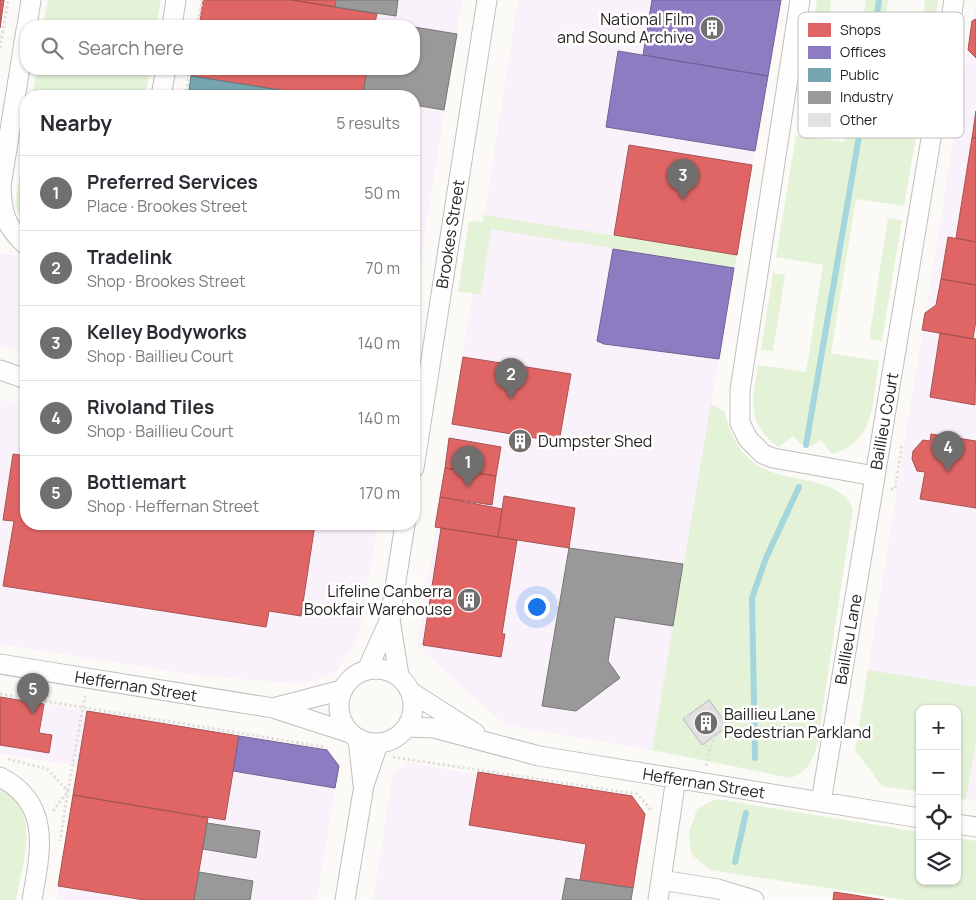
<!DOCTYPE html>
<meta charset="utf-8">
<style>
:root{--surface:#fff;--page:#f2f2f3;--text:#2b2b33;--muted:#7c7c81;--line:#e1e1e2;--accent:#716f6d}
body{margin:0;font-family:Manrope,sans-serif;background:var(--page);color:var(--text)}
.controls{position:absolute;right:15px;bottom:15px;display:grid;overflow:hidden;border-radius:10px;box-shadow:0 1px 4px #0004}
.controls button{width:45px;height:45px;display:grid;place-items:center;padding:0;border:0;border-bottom:1px solid var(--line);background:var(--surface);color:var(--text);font:25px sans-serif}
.you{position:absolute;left:536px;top:606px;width:18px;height:18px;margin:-12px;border:4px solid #fff;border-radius:50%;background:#1a73e8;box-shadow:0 0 0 8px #1a73e833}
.badge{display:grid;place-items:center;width:32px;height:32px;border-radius:50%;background:var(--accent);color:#fff;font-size:16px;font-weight:700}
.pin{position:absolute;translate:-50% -41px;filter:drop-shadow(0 1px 2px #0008)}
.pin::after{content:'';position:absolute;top:26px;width:18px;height:15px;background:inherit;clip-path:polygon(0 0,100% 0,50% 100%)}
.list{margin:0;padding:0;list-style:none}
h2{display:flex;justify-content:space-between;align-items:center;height:65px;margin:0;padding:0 20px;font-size:21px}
h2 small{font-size:16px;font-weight:400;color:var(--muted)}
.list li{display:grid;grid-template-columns:32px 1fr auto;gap:15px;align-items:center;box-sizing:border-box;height:75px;padding:0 20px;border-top:1px solid var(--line)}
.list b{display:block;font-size:19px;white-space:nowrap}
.list p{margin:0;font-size:16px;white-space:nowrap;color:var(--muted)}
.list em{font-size:16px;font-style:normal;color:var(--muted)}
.icon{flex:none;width:28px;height:28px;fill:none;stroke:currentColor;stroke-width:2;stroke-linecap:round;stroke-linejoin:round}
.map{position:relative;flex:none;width:976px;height:900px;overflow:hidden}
.search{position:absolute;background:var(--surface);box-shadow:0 1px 4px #0004;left:20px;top:20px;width:400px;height:55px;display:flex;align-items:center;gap:12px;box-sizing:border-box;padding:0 18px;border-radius:20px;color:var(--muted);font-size:19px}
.panel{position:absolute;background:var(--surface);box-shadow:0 1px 4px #0004;left:20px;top:90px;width:400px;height:440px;border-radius:20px}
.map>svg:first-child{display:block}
</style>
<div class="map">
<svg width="976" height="900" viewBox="0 0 976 900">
<rect width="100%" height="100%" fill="#fcfaf7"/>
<path fill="#faf2fb" d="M203 0H462L414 303V96H188L192 69H414V26H199Z
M518 0H781L652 750 505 725 417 646Z
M976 0V801L957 798V709H920V792L882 786 855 750Z
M0 253 26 257V355L0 346Z
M0 399 26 409V524H378L360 634 338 670 304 684 201 676 0 644Z
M0 697 327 750 339 766 317 900H57L78 766 0 754Z
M409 763 634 799 646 816 631 900H373L393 774Z"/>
<path fill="#e4f2d8" d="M48 0H161L156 26H43Z
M817 0H831L812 123 798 121Z
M866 0H888L876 78 925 86 904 206 856 199 831 353 879 361C872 401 877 441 832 454L820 439 812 446 800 444 793 436 778 447C745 422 753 400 758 365L806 372 823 265 776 257 796 135 844 142Z
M925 0H938L927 72 915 70Z
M37 69H150L145 96H32Z
M26 134V228L15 205Z
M484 215 737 255 734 268 491 229 481 295 458 291 469 221 483 222Z
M888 218 902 220 882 341 869 339Z
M773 273 785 275 773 351 761 350Z
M711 404 725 412C745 505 829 459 853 508L817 746C812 762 807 772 791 778L652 750Z
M868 670 976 687V741L966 800 957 798V709H920V792L882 786 855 750Z
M0 789C43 808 22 865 16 900H0Z
M716 799 920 832V881H957V838L976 841V900H906L710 870 691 854 689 833 697 809Z"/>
<path fill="#e06666" stroke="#a85252" d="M0 0H4L0 28Z
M203 0H292L377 14 374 26H199Z
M292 0H336L335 7Z
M976 19V58L968 50 972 21Z
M192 69H367L363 96H317L191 76Z
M976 111V138H972Z
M972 138H976V242L956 238Z
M629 145 752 165 737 255 614 235Z
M948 237 976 242V285L941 279Z
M941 279 976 285V320L973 339 922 330 925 313 936 305Z
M940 333 976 339 975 405 930 397Z
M463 357 571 374 559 442 452 424Z
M931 434 976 441V508L920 499 925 472 917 471 912 459 913 451 923 440 930 441Z
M449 438 501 447 496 476 445 468Z
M13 454 26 456V524H145L160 527 161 524H315L301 616 269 611 266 627 3 586 14 521 3 520Z
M445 468 496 476 492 505 440 497Z
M504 496 575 508 569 548 498 537Z
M440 497 502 509 498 537 435 527Z
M441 528 517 540 502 634H505L501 657 423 645Z
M0 697 44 704 39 733 52 735 49 753 0 745Z
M87 711 239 736 225 820 73 795Z
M478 772 632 796 645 814 633 888 580 880 586 844 469 825Z
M73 795 208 818 194 900H144L58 886Z
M834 892 854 895 884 900H833Z"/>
<path fill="#8e7cc3" stroke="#6f6293" d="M652 0H781L768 76 643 55Z
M618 51 768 76 755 151 606 127Z
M613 249 734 268 719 359 604 344 597 341Z
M239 736 327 750 339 766 335 788 233 771Z"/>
<path fill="#76a5af" stroke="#5e7e85" d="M191 76 317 96H188Z"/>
<path fill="#999" stroke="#767675" d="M336 0H398L396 16 335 7Z
M375 21 411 26H374Z
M414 27 457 34 444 110 414 105V96H363L367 69H414Z
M517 435 525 436 523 446 516 445Z
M569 548 683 564 673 626 615 617 608 661 620 678 576 711 542 706Z
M207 823 260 831 256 858 203 849Z
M199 872 253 881 250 900H194Z
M566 878 633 888 631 900H562Z"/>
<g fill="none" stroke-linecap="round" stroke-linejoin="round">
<path stroke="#a4d6dd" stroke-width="6" d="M806 445 862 119 879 0
M755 758 752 598 766 558 799 487
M735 862 746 813"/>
</g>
<path fill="#e2e1e1" stroke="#b9b7b8" d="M709 700 728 726 702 745 683 719Z"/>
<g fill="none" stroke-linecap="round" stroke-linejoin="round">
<g stroke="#c1bfbd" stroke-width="21">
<path id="minor" d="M800 0 740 390V423L748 439 763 454 773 458 875 476
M27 26 31 0
M172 26 176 0
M26 30 1 186C2 213 5 226 26 245
M161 96 166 69
M0 370 26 379
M414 468 487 0
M390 619 399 676
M0 664 273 708 350 733
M339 706a37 37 0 1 1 74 0a37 37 0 1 1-74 0Z
M367 670 390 619 405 524
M411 692 475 733
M273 708 342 690
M408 727 434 728 539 756 920 818
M358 739 363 784
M0 777C53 804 40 853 32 900
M821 802 954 0
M957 824 976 827
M661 880 718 889 754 900
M345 900 364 785 378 744
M658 900 676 778"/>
</g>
<path stroke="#e0dfde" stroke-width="3" stroke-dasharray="2.5 2.5" stroke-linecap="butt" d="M197 26 202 0
M0 48 8 0
M185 96 190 69
M891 489H895L902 445
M0 694 325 747
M685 716 709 750
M393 757 637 794 651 810
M8 759 47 769 68 791 60 841
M706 766 714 737 711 733
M53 811 68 791 85 696"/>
<use href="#minor" stroke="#fffefe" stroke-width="19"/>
</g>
<defs>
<g id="building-disc" transform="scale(1.25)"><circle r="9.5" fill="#716f6d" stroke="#fff"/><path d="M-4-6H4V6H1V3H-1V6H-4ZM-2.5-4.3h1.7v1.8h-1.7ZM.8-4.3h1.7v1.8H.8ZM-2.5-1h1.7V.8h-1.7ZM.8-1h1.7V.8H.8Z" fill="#fff"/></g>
</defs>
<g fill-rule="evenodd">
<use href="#building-disc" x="712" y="28"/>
<use href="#building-disc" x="520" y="441"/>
<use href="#building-disc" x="469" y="600"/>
<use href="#building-disc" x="706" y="723"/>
</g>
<g text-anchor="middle" stroke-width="5" stroke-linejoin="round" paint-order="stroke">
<g font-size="16" fill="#262422" stroke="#fff" text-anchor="end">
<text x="694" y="25">National Film<tspan x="694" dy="18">and Sound Archive</tspan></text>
<text x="538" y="447" text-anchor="start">Dumpster Shed</text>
<text x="452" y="597">Lifeline Canberra<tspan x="452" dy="18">Bookfair Warehouse</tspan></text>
<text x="724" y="720" text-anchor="start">Baillieu Lane<tspan x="724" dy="18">Pedestrian Parkland</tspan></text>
</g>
<g font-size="16" fill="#262422" stroke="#fff">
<text transform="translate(450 234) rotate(-81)" y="6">Brookes Street</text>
<text transform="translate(884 421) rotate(-80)" y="6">Baillieu Court</text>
<text transform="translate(848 639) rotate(-80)" y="6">Baillieu Lane</text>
<text transform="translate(136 686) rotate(9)" y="6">Heffernan Street</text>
<text transform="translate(704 783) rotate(9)" y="6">Heffernan Street</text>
</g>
</g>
<rect x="798" y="12" width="166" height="126" rx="8" fill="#fff" stroke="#bebdbd" stroke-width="1"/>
<rect x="808" y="23" width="23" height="14" fill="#e06666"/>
<rect x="808" y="46" width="23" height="13" fill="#8e7cc3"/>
<rect x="808" y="68" width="23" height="14" fill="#76a5af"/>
<rect x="808" y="91" width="23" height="13" fill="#999"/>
<rect x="808" y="113" width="23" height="14" fill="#e2e1e1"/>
<g font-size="14" fill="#262422">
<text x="840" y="35">Shops</text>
<text x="840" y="57">Offices</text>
<text x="840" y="80">Public</text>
<text x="840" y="102">Industry</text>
<text x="840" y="125">Other</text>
</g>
</svg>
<div class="controls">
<button>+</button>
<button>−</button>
<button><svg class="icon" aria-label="locate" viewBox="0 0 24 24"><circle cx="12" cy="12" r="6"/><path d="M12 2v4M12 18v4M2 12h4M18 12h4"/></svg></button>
<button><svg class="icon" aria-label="layers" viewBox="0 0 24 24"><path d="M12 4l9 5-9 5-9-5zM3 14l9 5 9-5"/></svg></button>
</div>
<div class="you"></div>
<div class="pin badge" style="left:468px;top:487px">1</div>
<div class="pin badge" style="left:511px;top:399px">2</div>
<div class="pin badge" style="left:683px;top:200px">3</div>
<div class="pin badge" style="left:948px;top:472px">4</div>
<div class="pin badge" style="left:33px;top:714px">5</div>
<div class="search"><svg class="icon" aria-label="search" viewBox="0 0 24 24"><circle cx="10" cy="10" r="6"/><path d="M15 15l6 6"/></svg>Search here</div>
<section class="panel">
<h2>Nearby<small>5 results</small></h2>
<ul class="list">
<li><span class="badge">1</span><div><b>Preferred Services</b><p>Place · Brookes Street</p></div><em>50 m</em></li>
<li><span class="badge">2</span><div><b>Tradelink</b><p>Shop · Brookes Street</p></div><em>70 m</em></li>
<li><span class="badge">3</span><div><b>Kelley Bodyworks</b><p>Shop · Baillieu Court</p></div><em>140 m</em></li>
<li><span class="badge">4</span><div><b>Rivoland Tiles</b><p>Shop · Baillieu Court</p></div><em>140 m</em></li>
<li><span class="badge">5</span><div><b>Bottlemart</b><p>Shop · Heffernan Street</p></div><em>170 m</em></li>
</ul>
</section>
</div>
